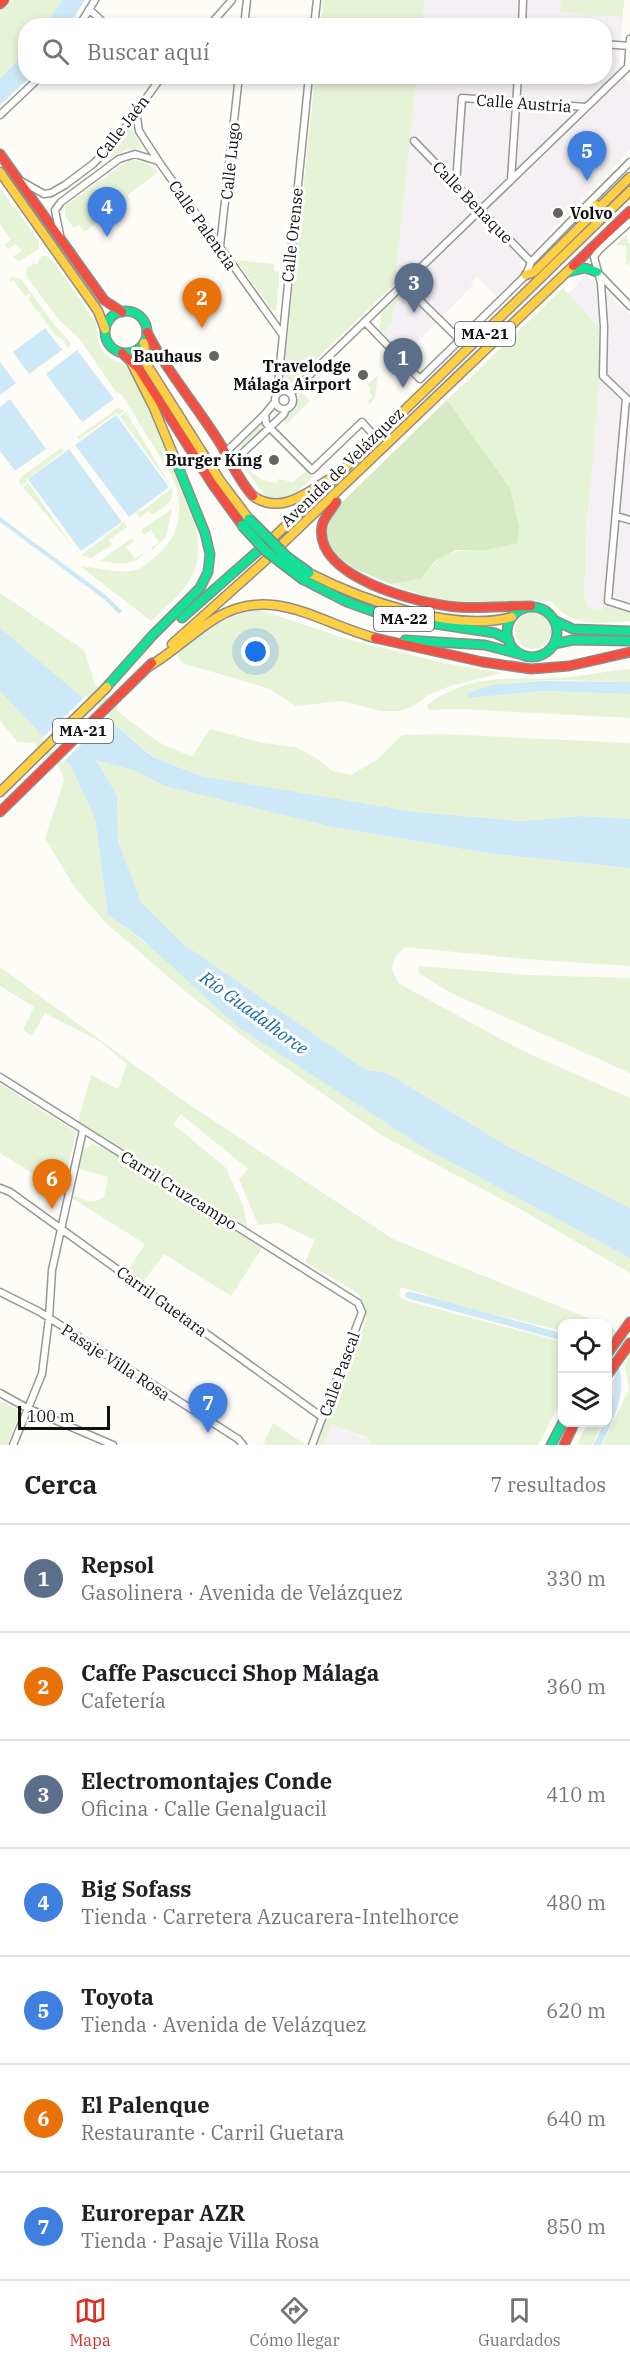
<!DOCTYPE html>
<html lang="es">
<meta charset="utf-8">
<style>
:root{--surface:#fff;--page:#f2f2f2;--text:#202124;--muted:#757577;--line:#e0e0e0;--accent:#d93025}
body{margin:0;font-family:"IBM Plex Serif",serif;background:var(--page);color:var(--text)}
.controls{position:absolute;right:18px;bottom:18px;display:grid;overflow:hidden;border-radius:12px;box-shadow:0 3px 9px #0003}
.controls button{width:54px;height:54px;display:grid;place-items:center;padding:0;border:0;border-bottom:2px solid var(--line);background:var(--surface);color:var(--text);font:30px sans-serif}
.scale{position:absolute;left:18px;bottom:15px;width:92px;box-sizing:border-box;padding-left:6px;border:3px solid #111;border-top:0;font-size:16px;line-height:21px;white-space:nowrap;color:#111;-webkit-text-stroke:4px #fff;paint-order:stroke}
.you{position:absolute;left:256px;top:652px;width:21px;height:21px;margin:-15px;border:4px solid #fff;border-radius:50%;background:#1a73e8;box-shadow:0 0 0 9px #1a73e833}
.badge{display:grid;place-items:center;width:39px;height:39px;border-radius:50%;background:var(--accent);color:#fff;font-size:20px;font-weight:700}
.pin{position:absolute;translate:-50% -50px;filter:drop-shadow(0 2px 3px #0008)}
.pin::after{content:'';position:absolute;top:32px;width:21px;height:18px;background:inherit;clip-path:polygon(0 0,100% 0,50% 100%)}
.list{margin:0;padding:0;list-style:none}
h2{display:flex;justify-content:space-between;align-items:center;height:78px;margin:0;padding:0 24px;font-size:26px}
h2 small{font-size:20px;font-weight:400;color:var(--muted)}
.list li{display:grid;grid-template-columns:39px 1fr auto;gap:18px;align-items:center;box-sizing:border-box;height:108px;padding:0 24px;border-top:2px solid var(--line)}
.list b{display:block;font-size:22px;white-space:nowrap}
.list p{margin:0;font-size:20px;white-space:nowrap;color:var(--muted)}
.list em{font-size:20px;font-style:normal;color:var(--muted)}
.icon{flex:none;width:33px;height:33px;fill:none;stroke:currentColor;stroke-width:2;stroke-linecap:round;stroke-linejoin:round}
.map{position:relative;flex:none;width:630px;height:1445px;overflow:hidden}
.search{position:absolute;background:var(--surface);box-shadow:0 3px 9px #0003;left:18px;right:18px;top:18px;height:66px;display:flex;align-items:center;gap:15px;box-sizing:border-box;padding:0 21px;border-radius:24px;color:var(--muted);font-size:22px}
.sheet{height:834px;background:var(--surface)}
nav{display:flex;justify-content:space-around;align-items:center;box-sizing:border-box;height:84px;border-top:2px solid var(--line);background:var(--surface);font-size:16px;color:var(--muted)}
nav a{display:grid;justify-items:center;gap:3px}
nav .on{color:var(--accent)}
.map>svg:first-child{display:block}
</style>
<div class="map">
<svg width="630" height="1445" viewBox="0 0 630 1445">
<rect width="100%" height="100%" fill="#fdfcf7"/>
<path fill="#f5f0f3" d="M425 0H624L619 64 630 84V150L519 264 524 270 496 296 477 277 471 283 473 285 404 356 382 333 392 323 394 304 405 293 401 278 396 271 417 77 604 76V26L422 25Z
M586 275 630 314V613L603 605 602 610 588 609 584 598 589 495 600 378 567 295Z
M325 1423 367 1438 372 1445H316Z"/>
<path fill="#e7f3d7" d="M13 0H62L46 25 26 26 25 52 0 79V11Z
M323 0H425L422 25H320Z
M561 0H624L623 17 560 12Z
M315 77H417L396 271 401 278 305 370V373L288 386 283 381Z
M131 127 142 149 126 150 105 162 104 160Z
M132 160 146 162 158 172 127 196 130 200 84 232 79 225 74 228 65 216V206L125 163Z
M0 188 39 241V249L19 261 13 257 22 251 16 244 8 249 4 245 11 240 0 223Z
M627 234 628 243H630V263L626 266V246L616 245Z
M42 256H47L54 262 96 323 98 341 101 349 109 357 126 366 140 388 195 524C207 574 185 589 151 621L80 566C98 568 119 574 136 570 144 568 149 562 155 557 180 538 185 507 173 478L122 395 116 392 79 338 58 319 27 277 26 269 34 263 35 265 39 262 38 260Z
M236 260 274 264V271L280 272 276 310H272Z
M13 277 21 279 55 326 71 343 68 349 64 343 65 341 56 336 40 315 41 312 39 313 28 299 31 296 30 293 25 296 13 280 11 282 9 279Z
M563 288 601 330 600 378 587 524 584 598 589 609 602 610 603 605 630 613V621C600 623 572 628 552 602 525 598 496 603 468 603 441 602 416 593 391 584L421 579C443 550 451 550 487 550L510 488 447 400Z
M403 291 405 293 394 304 392 323 382 333 379 331 382 311Z
M378 375 375 398 369 405 368 401 373 397 369 392 371 389 367 385Z
M300 391 310 401 286 424 282 420 295 407Z
M118 408 125 411 119 415 116 413 79 440 77 437Z
M126 412 172 488C174 503 163 508 152 515L148 511 140 518 136 513 140 510 142 511 172 488 120 417Z
M263 421 266 427 242 449 239 445Z
M61 448 64 451 26 480 27 482 21 486 19 482 20 478Z
M249 458 250 462 246 464 247 468 251 467 248 470 263 480 275 483 279 479 293 482 307 470 313 477C298 492 289 501 266 497L242 464Z
M28 483 75 549 23 487Z
M172 509 166 537 152 550 151 548 159 542 151 530 144 535 141 530Z
M124 522 127 527 109 540 112 545 91 558 81 555Z
M132 538 134 541 126 547 135 559 144 553C133 568 116 563 100 561Z
M0 593 84 650 95 683 121 714 158 742 192 757 210 729 263 743 296 747 316 758 333 771 351 775 378 759 402 735 441 734 630 743V819L583 816 521 821 416 812 201 776 154 757 0 629Z
M260 610 350 640 444 663 502 673 453 685 430 694 415 705 400 711H381L342 701 296 706 270 689 182 663 176 653C201 633 227 613 260 610Z
M515 631a18 18 0 1 1 36 0a18 18 0 1 1-36 0Z
M630 669V682C576 681 520 675 468 693L470 698 542 691 630 694V718L460 709 429 710 427 705C476 669 516 682 570 677 590 675 610 670 630 669Z
M0 691 71 766 95 819 108 915 428 1150 630 1258V1273L520 1209 381 1135 258 1048 186 992 106 923 75 888 45 838 64 781 60 768 34 743 17 742 0 720Z
M96 759 136 771 166 786 334 827 492 854 630 868V966L524 959 405 947 395 957 392 969 398 983 523 1051 630 1098V1208L509 1147 387 1073 366 1070 182 943 141 903 118 841 117 795Z
M418 966 527 975 630 978V1073L451 993 420 974Z
M0 967 181 1099 393 1239 600 1323 562 1324V1331L457 1305 401 1287 399 1297 408 1301 562 1342V1400L538 1445H372L367 1437 331 1425 324 1445H317L366 1321V1309L358 1293 305 1262 315 1240 279 1223 258 1225 239 1179 248 1169 181 1114 173 1124 226 1168 244 1208 247 1227 78 1121 91 1075 118 1089 127 1064 101 1042 45 1013 32 1036 23 1030 34 1007 0 986Z
M0 1084 76 1132 62 1192 0 1153Z
M92 1144 106 1149 262 1248 231 1296 164 1254 143 1282 128 1270 145 1244 72 1198 73 1195C86 1201 92 1205 104 1197L108 1177 79 1169 83 1150Z
M608 1327 630 1338V1445H602L629 1389 624 1363 628 1360 608 1348Z
M615 1377 612 1406 608 1413V1394L612 1388 610 1384Z
M0 1401 16 1409 19 1416 7 1445H0Z
M273 1423 306 1445H263Z
M588 1423H603L592 1445H577Z"/>
<path fill="#d8eac5" d="M447 400 510 488 519 526 517 543 487 550H456L435 561 421 579 391 584 355 569 337 556 328 545 326 531 335 509Z"/>
<path fill="#cde8f7" d="M62 0H85L69 25H46Z
M25 52 26 76 30 77 0 105V79Z
M45 328 62 350 29 374 13 352Z
M77 350 114 399 82 422 46 374Z
M0 362 16 383 0 395Z
M10 399 46 449 15 471 0 451V407Z
M116 415 169 487 129 517 75 445Z
M69 449 122 522 81 551 28 479Z
M0 517 107 596 122 611 119 614 105 600 0 522Z
M0 628 153 757 201 776 416 812 521 821 583 816 630 819V868L492 854 333 827 165 786 136 771 96 760 117 795 118 841 141 902 182 943 366 1070 387 1073 509 1147 630 1208V1258L428 1150 238 1027 142 939 108 915 95 819 71 766 0 691Z
M540 681 630 682V694L542 691 469 698 468 693 492 685Z"/>
<path fill="#fdfcf7" d="M86 696 110 716 63 762 41 739Z"/>
<g fill="none" stroke-linecap="round" stroke-linejoin="round">
<path stroke="#cde8f7" stroke-width="7" d="M409 1295 562 1337
M597 1445C611 1418 630 1382 608 1355"/>
<g stroke="#979795" stroke-width="9">
<path id="street" d="M89 9 107 26
M79 26 95 0
M209 26 232 0
M244 26 247 0
M314 26 317 0
M522 26 523 0
M604 44 629 46
M628 67 630 39
M136 111 139 131 159 162 282 334
M0 115 41 76
M414 141 531 262
M511 180 518 76
M21 181 44 194 51 193 65 185 93 164 115 142 162 76
M456 184 462 98 586 107
M584 208 630 162
M60 235 55 210 61 202 119 159 135 154 158 161
M220 246 239 76
M600 275 630 306
M403 284 460 340
M365 322 420 379 526 275 531 262 575 217
M275 400a9 9 0 1 1 18 0a9 9 0 1 1-18 0Z
M291 393 628 67
M277 394 309 76
M626 399 608 601 630 608
M628 400 603 376 604 327 601 283 594 257 599 250 630 222
M265 414 266 423 270 428 312 470 362 422 370 431
M226 452 265 414 275 402
M231 464 284 414 286 409
M616 516 630 520
M0 1077 358 1303 362 1312 312 1445
M0 1188 10 1192 322 1417
M0 1292 40 1312 238 1439 243 1445
M0 1393 27 1408 113 1445
M13 1445 42 1374 49 1318 52 1270 83 1130"/>
</g>
<g stroke="#8e8d8b" stroke-width="11">
<path id="fast" d="M568 272 585 268 597 272
M105 332a21 21 0 1 1 42 0a21 21 0 1 1-42 0Z
M460 340 464 341 481 333
M304 580 347 602 389 617 495 633 509 640
M507 632a25 25 0 1 1 50 0a25 25 0 1 1-50 0Z
M182 618 258 551
M556 621 573 629 630 631
M405 640 485 645 523 655
M554 644 573 640 630 641
M103 691 152 636 200 588 208 572 210 554 205 533 173 454
M551 1445 563 1422"/>
</g>
<g stroke="#8e8d8b" stroke-width="11">
<path id="slow" d="M0 172 98 311 105 329
M575 218 596 205
M526 275 534 272 630 177
M144 343 147 365 219 479 249 519
M130 360 153 406 173 454
M253 496C280 515 305 494 328 480
M273 538 630 191
M281 545 573 266
M309 573C362 600 453 633 512 617
M172 644 267 559
M148 667C172 653 192 633 216 618 272 584 319 623 375 638
M0 792 107 687"/>
</g>
<g stroke="#8e8d8b" stroke-width="11">
<path id="jam" d="M0 4 4 0
M0 154 104 300 122 312
M573 266 630 211
M147 332C166 370 193 401 216 437 229 456 237 479 253 496
M122 353 139 369 213 485 242 525
M336 502C332 509 323 518 322 526 313 577 419 604 457 607 481 609 506 606 531 606
M375 638 483 662 531 669 569 666 630 652
M0 812 152 663
M608 1353 630 1322
M608 1374 630 1343
M564 1445 575 1422"/>
</g>
<use href="#street" stroke="#fffffe" stroke-width="6"/>
<use href="#fast" stroke="#16e098" stroke-width="8"/>
<use href="#slow" stroke="#ffcf43" stroke-width="8"/>
<use href="#jam" stroke="#f24e42" stroke-width="8"/>
<g stroke="#858482" stroke-width="12" stroke-linecap="butt">
<path id="fast-bridge" d="M249 519 288 558 309 573
M242 525 266 551 304 580"/>
</g>
<use href="#fast-bridge" stroke="#16e098" stroke-width="9"/>
</g>
<g fill="#646362" stroke="#fff" stroke-width="2">
<circle cx="558" cy="213" r="6"/>
<circle cx="214" cy="356" r="6"/>
<circle cx="363" cy="375" r="6"/>
<circle cx="274" cy="460" r="6"/>
</g>
<g text-anchor="middle" stroke-width="6" stroke-linejoin="round" paint-order="stroke">
<g fill="#fff" stroke="#585858" stroke-width="1.5">
<rect x="455" y="322" width="60" height="24" rx="4.5"/>
<rect x="374" y="607" width="60" height="24" rx="4.5"/>
<rect x="53" y="719" width="60" height="24" rx="4.5"/>
</g>
<g font-size="15" font-weight="bold" fill="#111">
<text x="485" y="339">MA-21</text>
<text x="404" y="624">MA-22</text>
<text x="83" y="736">MA-21</text>
</g>
<g font-size="16" fill="#111" stroke="#fff">
<text transform="translate(524 103) rotate(4)" y="6">Calle Austria</text>
<text transform="translate(122 127) rotate(-52)" y="6">Calle Jaén</text>
<text transform="translate(230 161) rotate(-84)" y="6">Calle Lugo</text>
<text transform="translate(473 202) rotate(46)" y="6">Calle Benaque</text>
<text transform="translate(203 225) rotate(55)" y="6">Calle Palencia</text>
<text transform="translate(292 235) rotate(-84)" y="6">Calle Orense</text>
<text transform="translate(342 467) rotate(-44)" y="6">Avenida de Velázquez</text>
<text transform="translate(179 1190) rotate(32)" y="6">Carril Cruzcampo</text>
<text transform="translate(162 1301) rotate(36)" y="6">Carril Guetara</text>
<text transform="translate(116 1362) rotate(33)" y="6">Pasaje Villa Rosa</text>
<text transform="translate(339 1374) rotate(-70)" y="6">Calle Pascal</text>
</g>
<g font-size="16" font-weight="bold" fill="#111" stroke="#fff" text-anchor="end">
<text x="570" y="219" text-anchor="start">Volvo</text>
<text x="202" y="362">Bauhaus</text>
<text x="351" y="372">Travelodge<tspan x="351" dy="18">Málaga Airport</tspan></text>
<text x="262" y="466">Burger King</text>
</g>
<g font-size="18" font-style="italic" fill="#1768a6" stroke="#fff">
<text transform="translate(254 1013) rotate(36)" y="6">Río Guadalhorce</text>
</g>
</g>
</svg>
<div class="controls">
<button><svg class="icon" aria-label="locate" viewBox="0 0 24 24"><circle cx="12" cy="12" r="6"/><path d="M12 2v4M12 18v4M2 12h4M18 12h4"/></svg></button>
<button><svg class="icon" aria-label="layers" viewBox="0 0 24 24"><path d="M12 4l9 5-9 5-9-5zM3 14l9 5 9-5"/></svg></button>
</div>
<div class="scale">100 m</div>
<div class="you"></div>
<div class="pin badge" style="left:403px;top:388px;background:#5c6f8a">1</div>
<div class="pin badge" style="left:202px;top:328px;background:#e8710a">2</div>
<div class="pin badge" style="left:414px;top:313px;background:#5c6f8a">3</div>
<div class="pin badge" style="left:107px;top:237px;background:#3f7fe0">4</div>
<div class="pin badge" style="left:587px;top:181px;background:#3f7fe0">5</div>
<div class="pin badge" style="left:52px;top:1209px;background:#e8710a">6</div>
<div class="pin badge" style="left:208px;top:1433px;background:#3f7fe0">7</div>
<div class="search"><svg class="icon" aria-label="search" viewBox="0 0 24 24"><circle cx="10" cy="10" r="6"/><path d="M15 15l6 6"/></svg>Buscar aquí</div>
</div>
<section class="sheet">
<h2>Cerca<small>7 resultados</small></h2>
<ul class="list">
<li><span class="badge" style="background:#5c6f8a">1</span><div><b>Repsol</b><p>Gasolinera · Avenida de Velázquez</p></div><em>330 m</em></li>
<li><span class="badge" style="background:#e8710a">2</span><div><b>Caffe Pascucci Shop Málaga</b><p>Cafetería</p></div><em>360 m</em></li>
<li><span class="badge" style="background:#5c6f8a">3</span><div><b>Electromontajes Conde</b><p>Oficina · Calle Genalguacil</p></div><em>410 m</em></li>
<li><span class="badge" style="background:#3f7fe0">4</span><div><b>Big Sofass</b><p>Tienda · Carretera Azucarera-Intelhorce</p></div><em>480 m</em></li>
<li><span class="badge" style="background:#3f7fe0">5</span><div><b>Toyota</b><p>Tienda · Avenida de Velázquez</p></div><em>620 m</em></li>
<li><span class="badge" style="background:#e8710a">6</span><div><b>El Palenque</b><p>Restaurante · Carril Guetara</p></div><em>640 m</em></li>
<li><span class="badge" style="background:#3f7fe0">7</span><div><b>Eurorepar AZR</b><p>Tienda · Pasaje Villa Rosa</p></div><em>850 m</em></li>
</ul>
</section>
<nav>
<a class="on"><svg class="icon" aria-label="map" viewBox="0 0 24 24"><path d="M3 6l6-2 6 2 6-2v14l-6 2-6-2-6 2zM9 4v14M15 6v14"/></svg>Mapa</a>
<a><svg class="icon" aria-label="directions" viewBox="0 0 24 24"><path d="M12 3l9 9-9 9-9-9zM9 14v-3h6M13 9l2 2-2 2"/></svg>Cómo llegar</a>
<a><svg class="icon" aria-label="saved" viewBox="0 0 24 24"><path d="M7 4h10v16l-5-4-5 4z"/></svg>Guardados</a>
</nav>
